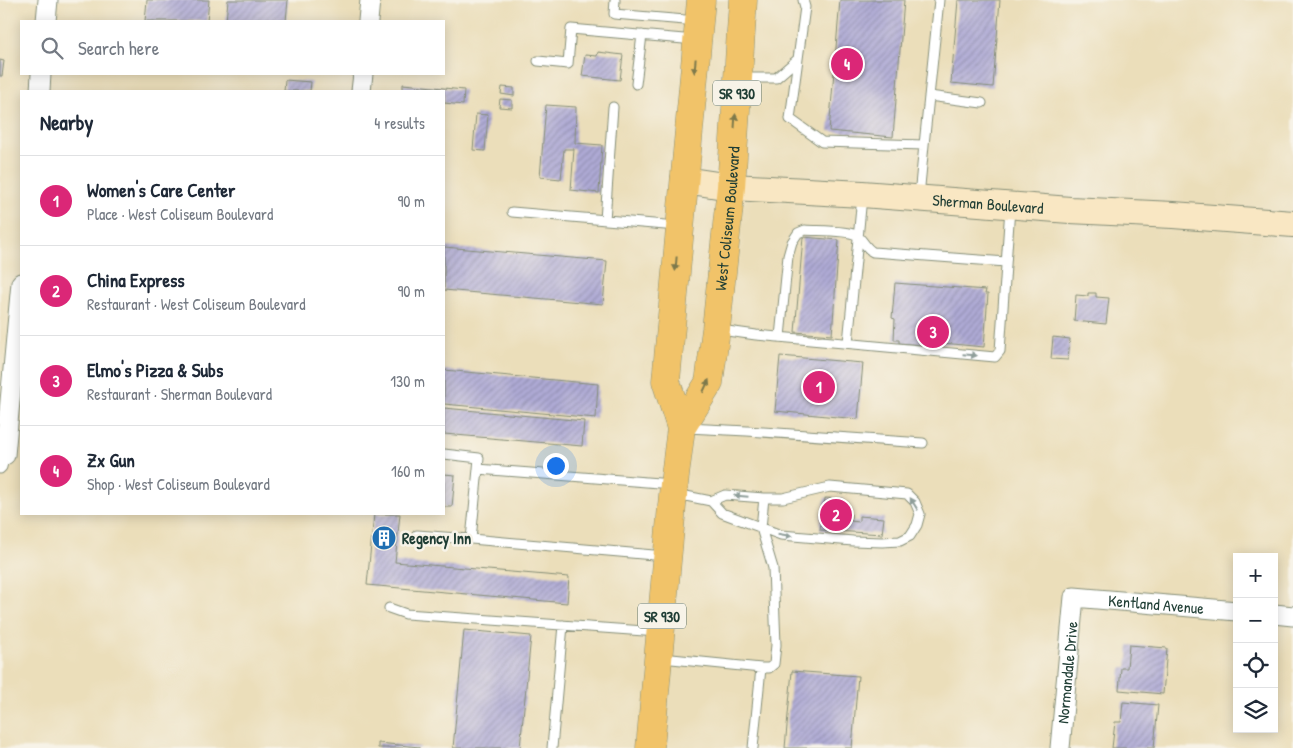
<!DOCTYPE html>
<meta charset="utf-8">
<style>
body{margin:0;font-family:"Patrick Hand",sans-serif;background:#f6f6f7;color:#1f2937}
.controls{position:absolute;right:15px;bottom:15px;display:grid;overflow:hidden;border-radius:0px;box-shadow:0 2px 12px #0003}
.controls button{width:45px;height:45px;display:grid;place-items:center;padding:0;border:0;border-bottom:1px solid #e0e1e3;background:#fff;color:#1f2937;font:25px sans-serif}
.you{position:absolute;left:555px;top:465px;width:18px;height:18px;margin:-12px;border:4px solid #fff;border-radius:50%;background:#1a73e8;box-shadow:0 0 0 8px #1a73e833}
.badge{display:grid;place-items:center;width:32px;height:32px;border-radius:50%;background:#db2777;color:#fff;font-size:16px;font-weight:700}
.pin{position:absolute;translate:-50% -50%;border:2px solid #fff;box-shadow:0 1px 5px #0006}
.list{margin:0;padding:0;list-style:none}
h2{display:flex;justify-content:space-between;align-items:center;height:65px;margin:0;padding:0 20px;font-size:21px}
h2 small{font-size:16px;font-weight:400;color:#747a83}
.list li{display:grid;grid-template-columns:32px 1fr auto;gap:15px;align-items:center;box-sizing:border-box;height:90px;padding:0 20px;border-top:1px solid #e0e1e3}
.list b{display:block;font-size:19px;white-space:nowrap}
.list p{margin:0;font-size:16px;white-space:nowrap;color:#747a83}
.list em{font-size:16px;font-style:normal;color:#747a83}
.icon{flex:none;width:28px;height:28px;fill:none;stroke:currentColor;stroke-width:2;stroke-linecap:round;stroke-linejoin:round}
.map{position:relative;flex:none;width:1293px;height:748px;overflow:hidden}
.search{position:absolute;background:#fff;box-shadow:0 2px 12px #0003;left:20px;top:20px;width:425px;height:55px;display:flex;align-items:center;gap:12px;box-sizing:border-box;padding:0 18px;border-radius:0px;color:#747a83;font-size:19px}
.panel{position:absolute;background:#fff;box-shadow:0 2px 12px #0003;left:20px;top:90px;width:425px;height:425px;border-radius:0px}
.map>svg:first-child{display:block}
</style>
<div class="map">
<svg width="1293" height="748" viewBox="0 0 1293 748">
<defs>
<pattern id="building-hatch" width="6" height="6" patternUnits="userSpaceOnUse" patternTransform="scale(1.25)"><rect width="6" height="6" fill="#afaad5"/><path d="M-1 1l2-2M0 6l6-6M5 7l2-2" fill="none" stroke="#8e8cae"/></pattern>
</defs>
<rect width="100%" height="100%" fill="#f7f3e8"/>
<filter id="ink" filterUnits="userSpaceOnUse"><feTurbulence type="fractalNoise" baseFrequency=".02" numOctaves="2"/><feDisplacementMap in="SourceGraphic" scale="10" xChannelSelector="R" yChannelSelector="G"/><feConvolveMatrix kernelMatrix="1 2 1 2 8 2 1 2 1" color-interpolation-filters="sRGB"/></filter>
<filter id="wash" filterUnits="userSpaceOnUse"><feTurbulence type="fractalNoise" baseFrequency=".0096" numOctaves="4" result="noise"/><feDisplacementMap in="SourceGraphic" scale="20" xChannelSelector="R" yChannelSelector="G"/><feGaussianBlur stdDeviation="1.12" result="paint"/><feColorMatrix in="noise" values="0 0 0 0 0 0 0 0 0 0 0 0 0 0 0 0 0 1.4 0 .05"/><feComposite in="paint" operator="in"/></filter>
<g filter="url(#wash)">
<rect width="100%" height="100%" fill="#ebdeba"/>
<g id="blocks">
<!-- building -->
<path fill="url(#building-hatch)" d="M147,0h62l-2,21h-62z
M228,0h60l-2,21h-60z
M840,0h64l-11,137 -64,-6z
M958,0h42l-7,87 -42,-4z
M598,52l25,3 -3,25 -38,-4 3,-21 12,1z
M0,60l4,1 -2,15h-2z
M285,80l26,2 -1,9h-26z
M403,84l61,6 -1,15 -19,-2v-12h-41z
M502,87l12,1v8l-13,-2z
M500,99l12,1v8l-13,-1z
M546,105l30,2 -1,36 27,2 -3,48 -28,-3 3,-41h-10l-3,30 -21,-2z
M476,114l12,1 -3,36 -12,-1z
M803,237l36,3 -7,95 -37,-3z
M444,247l163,14 -4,43 -159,-14z
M895,283l91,7 -1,4h3l-4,53 -62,-6 -1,4 -22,-2v-3h-5l1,-21 -3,-1z
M1088,293h8v4l13,1 -3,26 -32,-3 2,-26 12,1z
M1053,337l17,2 -2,21 -17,-1z
M780,356l83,7 -5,56 -83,-8z
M444,370l154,14 -2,34 -152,-14z
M444,408l140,13 -2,25 -138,-12z
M444,474l11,1 -3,32h-8z
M825,498l18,1 -1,15h9v7l8,1v-6l25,2 -2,16 -62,-4 2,-19h2z
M374,514h26l-5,48 174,15 -2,26 -200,-18z
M464,630l67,6 -11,112h-67z
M1129,645l38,3 -4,46 -44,-4 2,-22h6z
M792,671l66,5 -6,72h-67z
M1123,702l35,3 -4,43h-42l3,-26h6z
M378,743l42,4v1h-42z"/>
</g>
</g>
<g filter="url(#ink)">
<use href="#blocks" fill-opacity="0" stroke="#858e77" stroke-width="1"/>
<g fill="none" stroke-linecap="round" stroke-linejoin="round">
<defs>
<path id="service" d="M615,0l-1,14 83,7
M798,59l-8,60 32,23 102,3 -5,51
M538,61l30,3 3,-35 124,11
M740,78h36l22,-19 7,-52 -2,-7
M636,84l6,-49
M929,96l53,7
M924,145l15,-145
M512,212l165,14
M605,220l8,-113
M720,330l36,5 239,22 5,-6 10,-143
M780,337l8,-81 4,-14 6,-9 7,-3c11,1 42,0 51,5 7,4 9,13 17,17l133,10
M848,343l14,-146
M687,428l60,3 176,12
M444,454l35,4 -1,11 194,15
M0,469l2,-2 3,-12
M676,494l35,7 14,-6 39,3h19l47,-11 77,7 8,8 5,12 -3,11 -7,11 -10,5 -18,1 -29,-1 -72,-6 -59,-22 -11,-12
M417,535l54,4 7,-70
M471,539l194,17
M389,608l17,6 252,18
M662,658l99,10h8l5,-4 2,-19 -3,-77 -12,-40 3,-30
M552,748l11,-123
M753,748l8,-80"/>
<g id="minor">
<path d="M46,21l2,-21"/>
<path d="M368,21l2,-21"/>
<path d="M40,91l1,-17"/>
<path d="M361,91l2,-17"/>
<path d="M5,455l16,-172"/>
<path d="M1274,614l19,2"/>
<path id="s1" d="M1060,748l14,-151 163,14"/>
</g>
<g id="secondary">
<path id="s2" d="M684,180l47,7 131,7 208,16 103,5 120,9"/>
</g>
<g id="trunk">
<path d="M681,428l-15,-47 35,-381"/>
<path id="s3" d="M650,748l24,-264 7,-56 28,-45 7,-54 15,-142 12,-187"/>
</g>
</defs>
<!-- service casing -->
<use href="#service" stroke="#858e77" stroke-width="11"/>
<!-- minor casing -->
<use href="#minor" stroke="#858e77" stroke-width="21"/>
<!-- secondary casing -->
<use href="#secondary" stroke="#858e77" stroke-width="28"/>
<!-- trunk casing -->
<use href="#trunk" stroke="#858e77" stroke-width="29"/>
<!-- service -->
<use href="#service" stroke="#fff" stroke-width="9"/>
<!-- minor -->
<use href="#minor" stroke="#fff" stroke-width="19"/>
<!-- secondary -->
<use href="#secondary" stroke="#f9e7c3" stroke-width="26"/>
<!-- trunk -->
<use href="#trunk" stroke="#f1c369" stroke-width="28"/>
</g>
<!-- one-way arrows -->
<defs><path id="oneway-solid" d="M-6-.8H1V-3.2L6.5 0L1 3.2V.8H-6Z" transform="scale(1.25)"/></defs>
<g fill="#7d794c">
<use href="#oneway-solid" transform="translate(695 66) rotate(95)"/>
<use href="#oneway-solid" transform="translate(735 121) rotate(-86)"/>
<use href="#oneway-solid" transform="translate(676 264) rotate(95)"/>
<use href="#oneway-solid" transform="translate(706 386) rotate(-65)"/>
</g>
<g fill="#8f9e9a">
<use href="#oneway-solid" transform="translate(970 355) rotate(5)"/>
<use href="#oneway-solid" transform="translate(741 496) rotate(-175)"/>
<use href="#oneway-solid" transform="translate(914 504) rotate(-122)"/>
<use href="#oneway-solid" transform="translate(785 535) rotate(9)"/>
</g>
</g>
<!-- icons -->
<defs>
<symbol id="building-disc" viewBox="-11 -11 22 22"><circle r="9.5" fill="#1f6fb2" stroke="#f7f3e8"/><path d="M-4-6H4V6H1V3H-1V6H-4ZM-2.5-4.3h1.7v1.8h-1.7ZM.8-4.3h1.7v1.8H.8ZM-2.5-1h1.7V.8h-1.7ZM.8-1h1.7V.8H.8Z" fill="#fff"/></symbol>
</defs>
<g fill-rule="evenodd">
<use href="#building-disc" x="370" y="524" width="28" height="28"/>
</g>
<g text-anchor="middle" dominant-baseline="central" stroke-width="5" stroke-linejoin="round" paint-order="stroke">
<!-- shield labels -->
<g fill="#f7f3e8" stroke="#60746a" stroke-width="1">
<rect x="713" y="80.5" width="48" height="25" rx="4"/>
<rect x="638" y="603.5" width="48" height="25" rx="4"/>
</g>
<g font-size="15" font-weight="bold" fill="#1f3d34">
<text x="737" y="93">SR 930</text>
<text x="662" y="616">SR 930</text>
</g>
<!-- street labels -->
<g font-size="16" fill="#1f3d34" stroke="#f7f3e8">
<text stroke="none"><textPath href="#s2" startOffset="305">Sherman Boulevard</textPath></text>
<text stroke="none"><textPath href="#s3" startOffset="540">West Coliseum Boulevard</textPath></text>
<text stroke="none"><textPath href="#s1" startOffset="234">Kentland Avenue</textPath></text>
<text stroke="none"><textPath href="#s1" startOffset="76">Normandale Drive</textPath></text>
</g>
<!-- poi labels -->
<g font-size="16" font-weight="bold" fill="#1f3d34" stroke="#f7f3e8" text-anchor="start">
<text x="402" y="538">Regency Inn</text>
</g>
</g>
</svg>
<div class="controls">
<button>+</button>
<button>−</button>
<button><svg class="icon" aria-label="locate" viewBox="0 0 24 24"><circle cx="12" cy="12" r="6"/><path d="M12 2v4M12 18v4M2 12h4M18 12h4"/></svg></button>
<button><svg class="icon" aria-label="layers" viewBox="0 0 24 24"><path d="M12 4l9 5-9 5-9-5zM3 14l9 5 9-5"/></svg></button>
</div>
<div class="you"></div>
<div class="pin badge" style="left:819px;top:387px">1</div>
<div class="pin badge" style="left:836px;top:515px">2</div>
<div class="pin badge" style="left:933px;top:332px">3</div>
<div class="pin badge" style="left:847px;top:64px">4</div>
<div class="search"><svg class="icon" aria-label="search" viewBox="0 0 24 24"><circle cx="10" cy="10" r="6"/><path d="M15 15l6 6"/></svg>Search here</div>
<section class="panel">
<h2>Nearby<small>4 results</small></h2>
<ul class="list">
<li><span class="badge">1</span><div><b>Women's Care Center</b><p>Place · West Coliseum Boulevard</p></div><em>90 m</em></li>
<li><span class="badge">2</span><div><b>China Express</b><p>Restaurant · West Coliseum Boulevard</p></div><em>90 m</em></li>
<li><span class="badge">3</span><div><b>Elmo's Pizza &amp; Subs</b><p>Restaurant · Sherman Boulevard</p></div><em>130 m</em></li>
<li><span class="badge">4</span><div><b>Zx Gun</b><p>Shop · West Coliseum Boulevard</p></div><em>160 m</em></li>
</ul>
</section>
</div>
